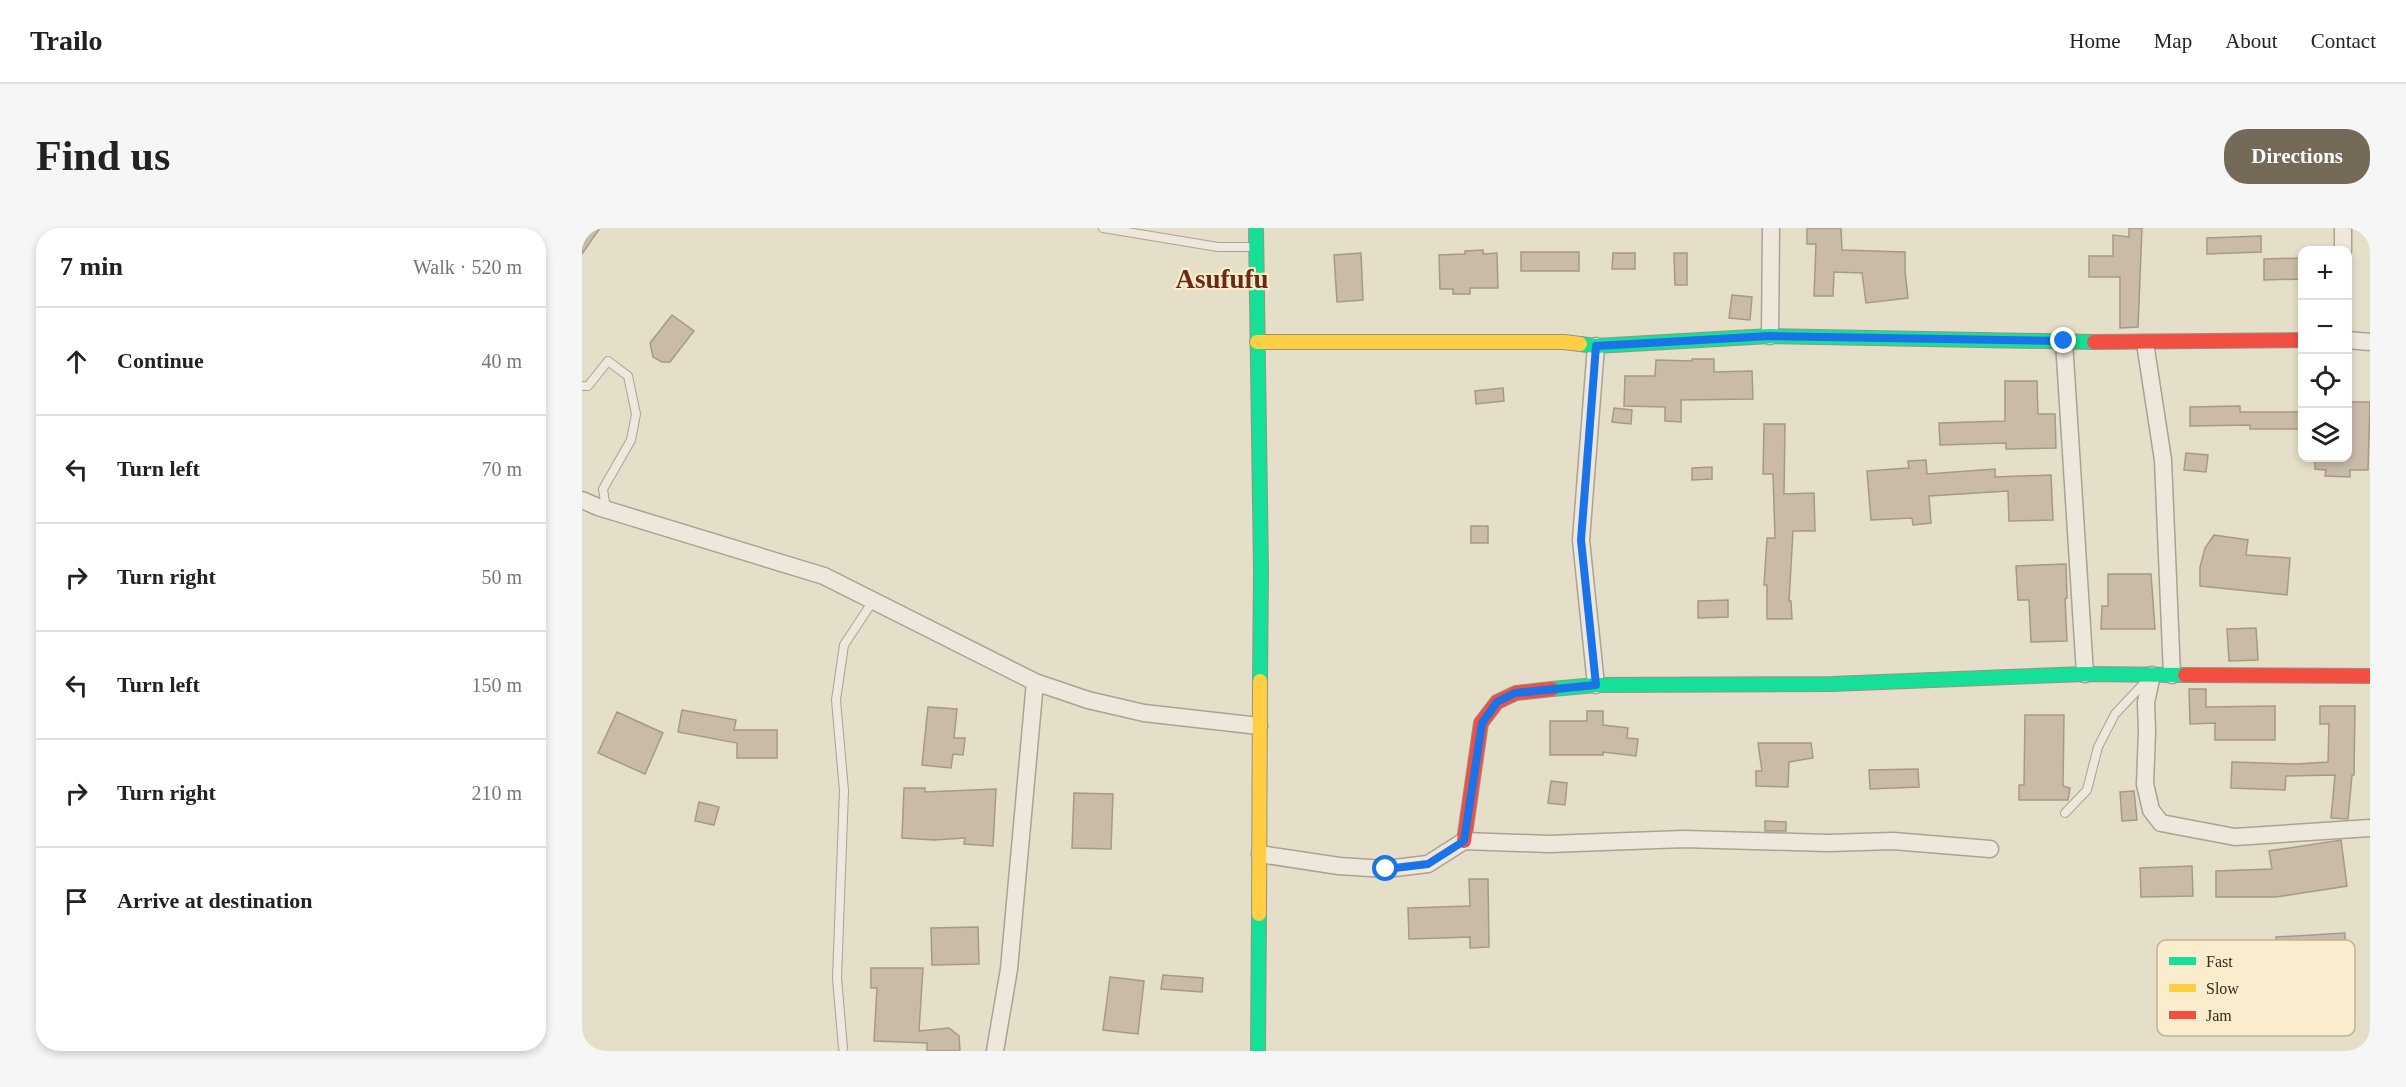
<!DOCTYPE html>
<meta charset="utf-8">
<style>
body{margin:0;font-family:Georgia,serif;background:#f6f6f6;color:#222}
.controls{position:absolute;right:18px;top:18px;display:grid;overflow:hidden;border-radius:12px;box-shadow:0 3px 9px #0003}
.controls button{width:54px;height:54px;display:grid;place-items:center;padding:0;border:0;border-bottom:2px solid #e0e0e0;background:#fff;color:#222;font:30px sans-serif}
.stop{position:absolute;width:18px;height:18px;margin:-14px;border:4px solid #1a73e8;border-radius:50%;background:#fff}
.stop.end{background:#1a73e8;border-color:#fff;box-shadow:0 2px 6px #0008}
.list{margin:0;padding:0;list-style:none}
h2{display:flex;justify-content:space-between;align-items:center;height:78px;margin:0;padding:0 24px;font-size:26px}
h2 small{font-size:20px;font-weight:400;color:#767676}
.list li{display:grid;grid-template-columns:39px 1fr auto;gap:18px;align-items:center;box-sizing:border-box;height:108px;padding:0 24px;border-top:2px solid #e0e0e0}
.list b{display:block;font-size:22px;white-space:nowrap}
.list em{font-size:20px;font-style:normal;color:#767676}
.icon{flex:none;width:33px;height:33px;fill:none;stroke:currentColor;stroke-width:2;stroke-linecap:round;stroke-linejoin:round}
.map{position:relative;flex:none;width:1788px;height:823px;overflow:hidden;border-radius:24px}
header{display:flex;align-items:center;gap:36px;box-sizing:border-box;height:84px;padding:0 30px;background:#fff;border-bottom:2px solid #e0e0e0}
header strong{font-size:28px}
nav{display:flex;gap:33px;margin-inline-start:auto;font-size:21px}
.intro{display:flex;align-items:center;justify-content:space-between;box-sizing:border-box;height:144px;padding:0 36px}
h1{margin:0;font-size:42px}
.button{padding:15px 27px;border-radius:24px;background:#756957;color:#fff;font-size:21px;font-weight:700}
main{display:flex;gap:36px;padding:0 36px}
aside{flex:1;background:#fff;border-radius:24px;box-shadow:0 3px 9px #0003}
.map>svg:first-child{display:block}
</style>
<header>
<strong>Trailo</strong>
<nav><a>Home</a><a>Map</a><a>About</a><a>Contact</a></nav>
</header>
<div class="intro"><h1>Find us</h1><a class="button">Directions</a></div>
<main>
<aside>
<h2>7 min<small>Walk · 520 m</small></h2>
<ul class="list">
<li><svg class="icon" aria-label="ahead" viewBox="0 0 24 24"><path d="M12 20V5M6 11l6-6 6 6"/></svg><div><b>Continue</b></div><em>40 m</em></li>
<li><svg class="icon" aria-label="left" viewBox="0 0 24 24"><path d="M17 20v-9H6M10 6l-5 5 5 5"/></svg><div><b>Turn left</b></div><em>70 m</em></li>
<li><svg class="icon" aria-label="right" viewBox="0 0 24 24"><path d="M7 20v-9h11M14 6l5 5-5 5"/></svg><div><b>Turn right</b></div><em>50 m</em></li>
<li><svg class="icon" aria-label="left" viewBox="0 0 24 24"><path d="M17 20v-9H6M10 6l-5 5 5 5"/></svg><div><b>Turn left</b></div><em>150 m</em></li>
<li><svg class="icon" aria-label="right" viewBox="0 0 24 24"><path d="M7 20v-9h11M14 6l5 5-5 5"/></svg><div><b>Turn right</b></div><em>210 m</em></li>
<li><svg class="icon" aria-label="arrive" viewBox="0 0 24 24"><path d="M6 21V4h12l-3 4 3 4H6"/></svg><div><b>Arrive at destination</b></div></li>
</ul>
</aside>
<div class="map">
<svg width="1788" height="823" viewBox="0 0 1788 823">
<rect width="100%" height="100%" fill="#e5dec9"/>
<!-- building -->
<path fill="#cabba9" stroke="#a59988" stroke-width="1.5" d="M0,0h18l-18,26z
M1225,0h34l1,22 63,2v19l3,27 -42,5 -4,-30 -28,-1 -1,24h-19l2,-52h-9z
M1547,0h13l-4,99 -18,1v-51h-31v-21h24v-21l16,2z
M1679,8v16l-54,2v-16z
M901,22v4l14,-1 1,35h-28v6h-17v-5h-13l-1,-34 26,-1v-3z
M939,24h58v19h-58z
M779,25l2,47 -26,2 -3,-47z
M1031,25h22v16h-23z
M1092,25h13v32h-12z
M1720,30v21l-38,1v-21z
M1150,67l20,2 -2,23 -21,-2z
M90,87l22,16 -24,31h-8l-9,-5 -3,-14z
M1110,131h22v13l38,-1 1,28 -72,1v22l-16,-1v-14l-41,-1 1,-30h30l1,-16 36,1z
M1423,153h32l1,33h17l1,34 -50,1v-6l-66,2 -1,-22 66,-2z
M921,160l1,13 -28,3 -1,-13z
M1766,174h22l-2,68h-18v7l-25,-1 1,-6 -11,-1v-11h33z
M1658,178v6h62l-1,17h-51v-4l-60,1v-19z
M1032,180l18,2 -1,14 -19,-2z
M1182,196h21l-1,70 30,-1 1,38h-22l-4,70h2l1,18h-25v-34h-3l3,-47h8l-2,-64h-10z
M1604,225l22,2 -2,17 -22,-2z
M1344,232l1,14 68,-5v8l56,-2 2,45 -44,1 -1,-30 -79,5 2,27 -18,2 -1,-7 -41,2 -4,-49 42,-3 -1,-7z
M1130,239v12l-20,1v-12z
M889,298h17v17h-17z
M1632,307l34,5 -2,15 44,3 -3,37 -87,-9v-19l5,-19z
M1484,336l1,34 -2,1 2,42 -36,1 -2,-42h-11l-2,-34z
M1526,346h43l4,55h-54l1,-23h6z
M1146,372v17l-30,1v-17z
M1674,400l2,32 -29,1 -2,-32z
M1607,461h17v18l69,-1v34h-60v-17l-25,1z
M1738,478h35l-1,69h-2l-4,44 -17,-1 4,-43 -49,1 -1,14 -54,-2 1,-26 65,2 31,-2 1,-38h-9z
M346,479l29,2 -3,29h11l-2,17 -10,-1 -2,14 -29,-3z
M100,482l54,10 -2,10h43v28h-40v-15l-59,-11z
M1005,483h16v14l25,3 -1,10 11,1 -2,17 -33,-4v3h-53v-34h37z
M35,484l46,21 -18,41 -47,-21z
M1443,487h39l-1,71 7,2 -2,12h-49v-15h5z
M1176,515h53l2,15 -24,4 -1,25 -32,-1v-15h6z
M1336,541l1,18 -49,2 -1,-19z
M969,553l16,2 -2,22 -17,-2z
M322,560h21v4l71,-3 -3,57 -29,-2 1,-6 -31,2 -32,-2z
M1552,563l3,29 -15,1 -2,-29z
M492,565l39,1 -2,55 -39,-1z
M117,574l20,5 -5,18 -19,-4z
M1183,593l21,1v9h-21z
M1759,612l6,46 -71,11h-60v-26l56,-2 -3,-18z
M1610,638l1,30 -52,1 -1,-29z
M887,651h19l1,68 -19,1v-11l-61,2 -1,-31 62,-2z
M396,699l1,37 -47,1 -1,-37z
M1763,705l1,32 -69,3 -1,-31z
M289,740h52l-4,63 30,-3 10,8 1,15h-33v-8l-53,-2 3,-53h-6z
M581,747l40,3 -1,14 -41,-3z
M528,749l34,4 -6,53 -35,-4z"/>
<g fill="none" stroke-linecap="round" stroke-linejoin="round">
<defs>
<path id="lane" d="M521,0l115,19h35
M0,158h6l20,-25 20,15 8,38 -5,26 -28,49 3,20
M1483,585l22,-23 11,-43 17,-33 33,-35
M261,820l-6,-70 7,-187 -8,-91 8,-55 29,-44"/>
<path id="street" d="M1761,22v-22
M1188,108l1,-108
M1766,112l22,2
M1482,113l21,333
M1563,115l18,117 9,215
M0,272l16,7 226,69 211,106 53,18 56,13 115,13
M1570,447l-6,27 1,30 -2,52 6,26 10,13 74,14 135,-9
M1014,457l-15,-145 15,-194
M678,626l79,12 47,3 42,-5 36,-23 85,3 135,-5 144,4 65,-2 97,8
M413,823l14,-82 26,-287"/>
<path id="fast" d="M674,0l5,342 -1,111
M998,116l16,2 174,-10 324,6
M970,461l44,-4 235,-1 254,-10 100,1
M676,823l1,-137"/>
<path id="slow" d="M675,114h307l16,2
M677,686l1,-233"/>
<path id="jam" d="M1512,114l208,-2
M1603,447l185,1
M882,613l17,-118 16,-21 19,-9 36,-4"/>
</defs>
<!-- lane casing -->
<use href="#lane" stroke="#aaa293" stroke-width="10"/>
<!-- street casing -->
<use href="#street" stroke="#aaa293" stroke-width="19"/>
<!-- fast casing -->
<use href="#fast" stroke="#999283" stroke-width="16"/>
<!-- slow casing -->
<use href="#slow" stroke="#999283" stroke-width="16"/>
<!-- jam casing -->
<use href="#jam" stroke="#999283" stroke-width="16"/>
<!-- lane -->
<use href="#lane" stroke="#ede8db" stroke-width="8"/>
<!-- street -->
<use href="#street" stroke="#ede8db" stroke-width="16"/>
<!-- fast -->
<use href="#fast" stroke="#16e098" stroke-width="14"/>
<!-- slow -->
<use href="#slow" stroke="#ffcf43" stroke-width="14"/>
<!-- jam -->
<use href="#jam" stroke="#f24e42" stroke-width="14"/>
</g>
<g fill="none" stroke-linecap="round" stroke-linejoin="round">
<!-- route -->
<path stroke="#1a73e8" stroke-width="8" d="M804,641l42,-5 36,-23 18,-118 15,-21 18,-9 81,-8 -15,-145 15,-194 174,-10 294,5"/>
</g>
<g text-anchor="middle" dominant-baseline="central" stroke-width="4.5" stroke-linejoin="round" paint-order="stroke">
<!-- district labels -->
<g font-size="27" font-weight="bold" fill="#6a2a15" stroke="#f9edcd">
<text x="640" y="51">Asufufu</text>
</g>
</g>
<!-- legend -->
<rect x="1575" y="712" width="198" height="96" rx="9" fill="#f9edcd" stroke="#bfb297" stroke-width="1.5"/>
<rect x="1587" y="729" width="27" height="8" fill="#16e098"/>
<rect x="1587" y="756" width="27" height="8" fill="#ffcf43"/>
<rect x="1587" y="783" width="27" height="8" fill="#f24e42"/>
<g font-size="16" fill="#392a1a">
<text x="1624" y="739">Fast</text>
<text x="1624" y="766">Slow</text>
<text x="1624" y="793">Jam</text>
</g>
</svg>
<div class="controls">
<button>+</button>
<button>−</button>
<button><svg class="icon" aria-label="locate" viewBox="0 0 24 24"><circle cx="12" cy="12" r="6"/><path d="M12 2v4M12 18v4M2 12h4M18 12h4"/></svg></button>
<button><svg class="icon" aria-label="layers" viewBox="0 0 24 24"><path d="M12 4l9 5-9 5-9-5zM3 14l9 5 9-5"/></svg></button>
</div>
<div class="stop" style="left:804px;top:641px"></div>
<div class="stop end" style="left:1482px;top:113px"></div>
</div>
</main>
